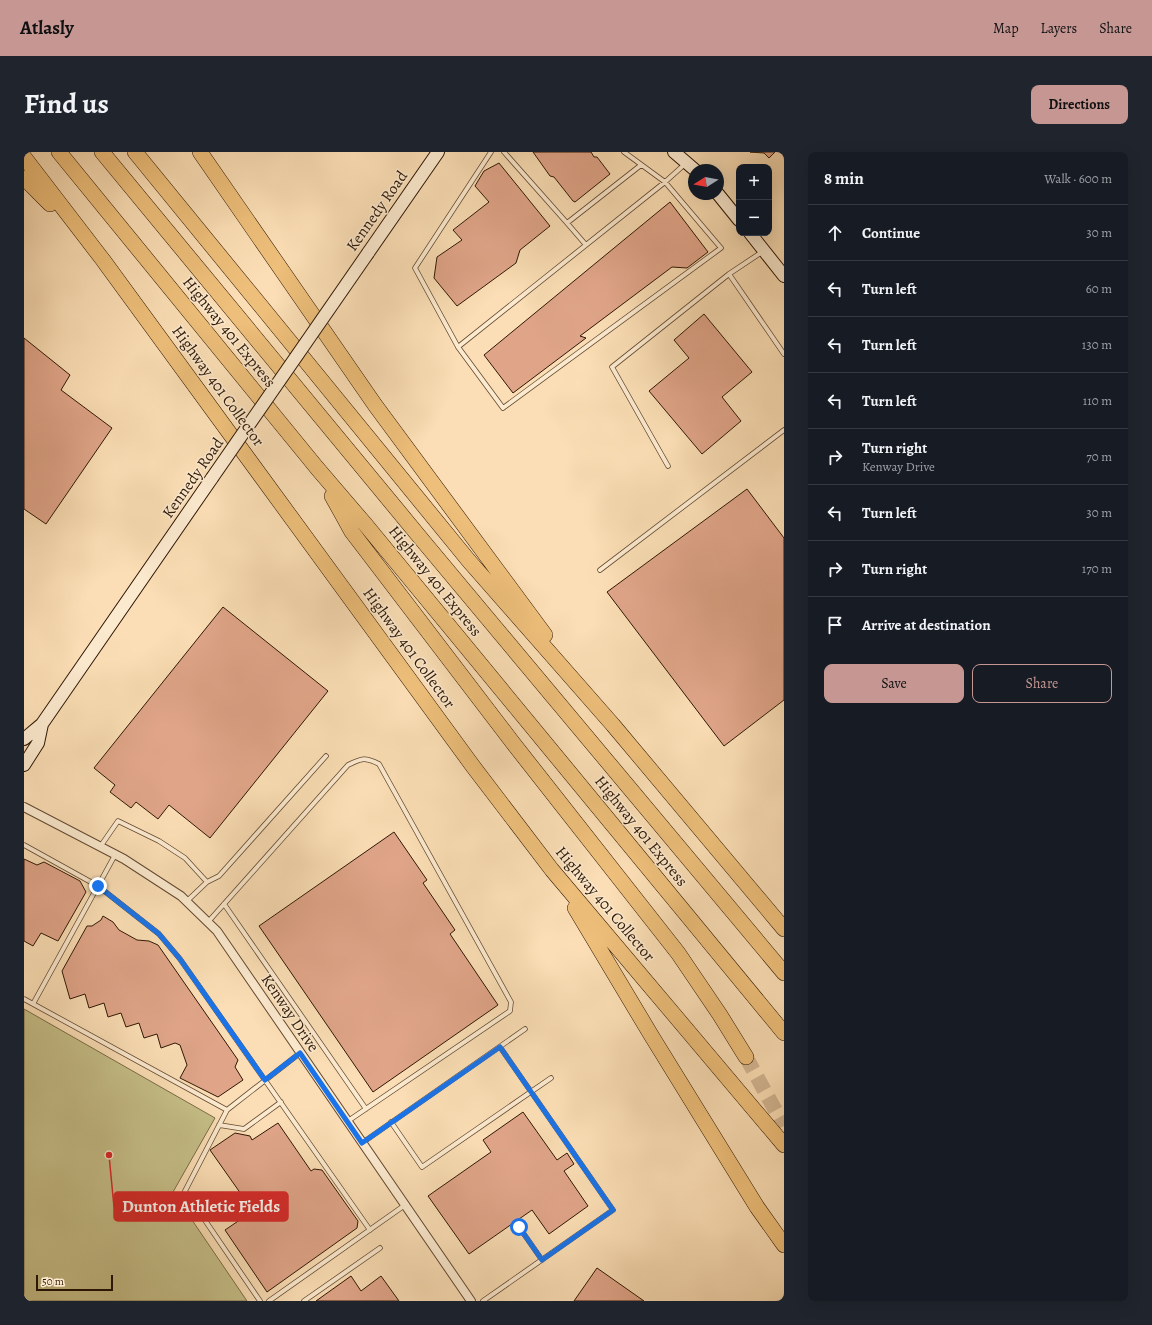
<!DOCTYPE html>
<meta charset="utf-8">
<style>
body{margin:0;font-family:Alegreya,serif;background:#20242c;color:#f1f3f6}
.controls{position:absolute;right:12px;top:12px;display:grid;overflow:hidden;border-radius:8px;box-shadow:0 4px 16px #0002}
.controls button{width:36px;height:36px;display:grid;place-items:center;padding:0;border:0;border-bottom:1px solid #363941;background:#171b24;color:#f1f3f6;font:20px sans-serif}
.compass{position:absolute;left:664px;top:12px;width:36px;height:36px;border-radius:50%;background:#171b24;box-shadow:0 4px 16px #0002;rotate:259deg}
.scale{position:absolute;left:12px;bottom:10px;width:77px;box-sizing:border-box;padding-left:4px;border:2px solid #2f1705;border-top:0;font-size:11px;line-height:14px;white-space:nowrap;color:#2f1705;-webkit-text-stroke:3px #fceacf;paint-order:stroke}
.stop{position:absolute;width:12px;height:12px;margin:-9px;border:3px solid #1a73e8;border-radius:50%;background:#fff}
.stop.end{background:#1a73e8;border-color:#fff;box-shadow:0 1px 4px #0008}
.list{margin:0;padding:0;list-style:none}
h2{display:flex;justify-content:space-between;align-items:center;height:52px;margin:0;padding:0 16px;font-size:17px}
h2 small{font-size:13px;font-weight:400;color:#9ea1a6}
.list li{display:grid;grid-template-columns:26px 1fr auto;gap:12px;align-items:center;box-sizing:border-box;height:56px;padding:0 16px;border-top:1px solid #363941}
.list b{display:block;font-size:15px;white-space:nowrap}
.list p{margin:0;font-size:13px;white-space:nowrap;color:#9ea1a6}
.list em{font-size:13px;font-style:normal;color:#9ea1a6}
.actions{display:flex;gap:8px;padding:12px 16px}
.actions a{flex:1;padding:9px 0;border:1px solid #c59692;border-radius:8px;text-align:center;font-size:14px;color:#c59692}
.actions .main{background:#c59692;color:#111}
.icon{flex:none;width:22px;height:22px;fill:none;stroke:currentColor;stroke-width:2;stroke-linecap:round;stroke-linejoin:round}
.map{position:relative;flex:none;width:760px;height:1149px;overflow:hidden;border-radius:8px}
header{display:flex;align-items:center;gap:24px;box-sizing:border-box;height:56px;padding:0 20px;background:#c59692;color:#111}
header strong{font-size:19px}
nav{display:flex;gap:22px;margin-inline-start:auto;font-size:14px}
.intro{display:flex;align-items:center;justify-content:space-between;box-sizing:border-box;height:96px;padding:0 24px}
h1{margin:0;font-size:28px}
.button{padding:10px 18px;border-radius:8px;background:#c59692;color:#111;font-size:14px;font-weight:700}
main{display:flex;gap:24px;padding:0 24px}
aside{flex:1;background:#171b24;border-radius:8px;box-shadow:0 4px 16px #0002}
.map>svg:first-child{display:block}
</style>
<header>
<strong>Atlasly</strong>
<nav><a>Map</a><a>Layers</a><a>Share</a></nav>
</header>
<div class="intro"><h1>Find us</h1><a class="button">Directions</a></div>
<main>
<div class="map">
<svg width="760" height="1149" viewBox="0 0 760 1149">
<rect width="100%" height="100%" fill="#fbdeb5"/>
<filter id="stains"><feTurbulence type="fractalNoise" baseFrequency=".005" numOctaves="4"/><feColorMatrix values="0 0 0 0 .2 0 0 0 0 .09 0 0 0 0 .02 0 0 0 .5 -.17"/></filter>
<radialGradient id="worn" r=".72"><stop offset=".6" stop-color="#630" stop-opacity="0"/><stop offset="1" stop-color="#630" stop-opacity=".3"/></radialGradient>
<!-- green -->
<path fill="#c6bf88" stroke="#7a6b46" d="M0,857l191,109 -42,74 74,109h-223z"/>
<!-- building -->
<path fill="#e0a589" stroke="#2f1705" d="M509,0h58l3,5h3l13,17 -35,28 -2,-1 -19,-24 -4,-1z
M726,0h25l-6,6 -5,-5z
M475,11l51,63 -30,24 -4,13 -59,43 -23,-28 3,-21 25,-17 -9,-10 36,-28 -14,-16 9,-15z
M646,50l38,50 -21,16 -15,-1 -92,69 6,2 -73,55 -29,-38z
M680,162l48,58 -30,25 19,24 -39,33 -53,-63 40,-33 -15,-18z
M0,186l46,37 -9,15 51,38 -66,96 -22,-15z
M723,337l37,49v162l-60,46 -117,-154z
M199,455l105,84 -118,147 -41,-33 -11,14 -22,-17 -5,6 -21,-16 5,-7 -21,-17z
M370,680l33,48 -4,3 32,47 -5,4 48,71 -125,87 -114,-166z
M0,707l13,6 7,-3 36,19 6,11 -28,49 -17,-8 -8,13 -9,-5z
M79,764l10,6 6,8 18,10 12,1 9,4 80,115 -3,7 8,13 -25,17 -38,-19 7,-13 -7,-20 -5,-2 -14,5 -4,-14 -13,4 -5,-15 -13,4 -5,-14 -13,4 -4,-14 -15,5 -4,-14 -15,5 -8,-28 25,-45h5l9,-6z
M499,960l34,48 10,-7 7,11 -10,7 24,35 -39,28 -17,-24 -63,44 -41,-58 63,-44 -8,-12z
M254,971l33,48 3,-2 8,1 36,51 -1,7 -90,64 -42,-62 28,-19 -43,-61 25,-17 15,3 2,4z
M573,1116l47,33h-70z
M327,1124l10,15 20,-15 18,25h-83z"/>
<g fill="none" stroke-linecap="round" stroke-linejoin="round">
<!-- highway-tunnel -->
<path stroke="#d2b692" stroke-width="15" stroke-dasharray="15 8" stroke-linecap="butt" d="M722,905l38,69"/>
<defs>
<path id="lane" d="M467,0l-76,116 43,79 45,61 218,-160 -56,-66 -41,-30
M480,0l63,71 74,-58
M543,71l19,22
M705,122l33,-22
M434,195l207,-165 20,-18
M644,314l-56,-99 117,-93 55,80
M576,418l184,-140
M0,693l74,41 61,48 21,25 190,271
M76,695l18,-26 41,20 26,17 22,24 -20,19
M183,730l12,-6 107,-120
M200,752l142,205
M184,770l140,-157c14,-7 17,-8 31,-1l132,238 -1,9 -162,110
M0,847l203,111 73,-57
M9,852l82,-149
M203,958l-42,81 75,110
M367,970l31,45 129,-89
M195,973l25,4 37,-27
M338,991l163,-114
M495,1075l23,33
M245,1149l136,-96
M280,1149l76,-53
M459,1149l130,-91 -113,-163"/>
<path id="street" d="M0,655l100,52 57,37 36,35 254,370"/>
<path id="secondary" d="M650,0l21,18
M694,42l21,26
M726,81l34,43
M344,101l70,-101
M0,587l18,-15 170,-246
M0,613l14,-22 4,-19"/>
<path id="highway" d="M35,0l258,316 48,56 419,509
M78,0l321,389 361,432
M111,0l334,409 144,164 171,204
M176,0l175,253 170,230
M0,5l79,103 369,505 80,105 232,275
M0,26l26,26
M308,344l20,36 161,211 165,210 42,62 26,42
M551,756l76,127 106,172 27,38"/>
</defs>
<!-- lane casing -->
<use href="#lane" stroke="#624931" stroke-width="5.5"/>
<!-- street casing -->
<use href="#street" stroke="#624931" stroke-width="10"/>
<!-- secondary casing -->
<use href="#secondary" stroke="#2f1705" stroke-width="14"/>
<!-- highway casing -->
<use href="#highway" stroke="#2f1705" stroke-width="16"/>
<!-- lane -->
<use href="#lane" stroke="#fceacf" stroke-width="4"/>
<!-- street -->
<use href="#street" stroke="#fceacf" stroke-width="8"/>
<!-- secondary -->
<use href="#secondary" stroke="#fceacf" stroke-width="12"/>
<!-- highway -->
<use href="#highway" stroke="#eebf7a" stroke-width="15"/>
<defs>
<path id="secondary-bridge" d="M188,326l156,-225"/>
</defs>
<!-- secondary-bridge casing -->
<use href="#secondary-bridge" stroke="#2f1705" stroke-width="14" stroke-linecap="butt"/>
<!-- secondary-bridge -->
<use href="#secondary-bridge" stroke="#fceacf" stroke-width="12"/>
</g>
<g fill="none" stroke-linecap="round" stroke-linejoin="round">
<!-- route -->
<path stroke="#1a73e8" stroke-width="5" d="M74,734l61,48 21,25 85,121 35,-27 62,90 138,-96 113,163 -71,50 -23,-33"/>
</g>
<g text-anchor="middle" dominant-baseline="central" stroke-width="3" stroke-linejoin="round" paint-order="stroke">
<!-- street labels -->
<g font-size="16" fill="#2f1705" stroke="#fceacf">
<text transform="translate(353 59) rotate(-55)">Kennedy Road</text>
<text transform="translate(205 180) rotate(51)">Highway 401 Express</text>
<text transform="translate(194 234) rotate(54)">Highway 401 Collector</text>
<text transform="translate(169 326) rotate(-55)">Kennedy Road</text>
<text transform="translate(411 429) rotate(51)">Highway 401 Express</text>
<text transform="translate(385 496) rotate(54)">Highway 401 Collector</text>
<text transform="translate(617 679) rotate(51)">Highway 401 Express</text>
<text transform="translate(581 752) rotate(50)">Highway 401 Collector</text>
<text transform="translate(266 861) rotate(56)">Kenway Drive</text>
</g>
</g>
<!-- callouts -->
<path fill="none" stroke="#d62828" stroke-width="1.5" d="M85 1003L90 1055"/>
<circle fill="#d62828" stroke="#fceacf" stroke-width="1.5" cx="85" cy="1003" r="4"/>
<rect fill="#d62828" stroke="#d62828" stroke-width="1.5" x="90" y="1040" width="174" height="29" rx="4"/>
<g font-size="17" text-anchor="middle" font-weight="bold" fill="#fff">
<text x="177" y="1060">Dunton Athletic Fields</text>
</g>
<rect width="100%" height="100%" filter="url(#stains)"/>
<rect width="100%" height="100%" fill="url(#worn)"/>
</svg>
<div class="controls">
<button>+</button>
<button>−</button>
</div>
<svg class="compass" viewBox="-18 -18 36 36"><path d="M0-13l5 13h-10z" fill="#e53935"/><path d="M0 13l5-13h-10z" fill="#9ea1a6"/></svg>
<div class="scale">50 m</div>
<div class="stop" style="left:495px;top:1075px"></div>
<div class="stop end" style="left:74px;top:734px"></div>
</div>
<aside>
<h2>8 min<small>Walk · 600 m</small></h2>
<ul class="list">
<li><svg class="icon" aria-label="ahead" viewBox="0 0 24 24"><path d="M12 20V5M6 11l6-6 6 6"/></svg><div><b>Continue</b></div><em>30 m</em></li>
<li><svg class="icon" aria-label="left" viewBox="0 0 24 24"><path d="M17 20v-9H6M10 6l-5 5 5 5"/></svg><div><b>Turn left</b></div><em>60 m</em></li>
<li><svg class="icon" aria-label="left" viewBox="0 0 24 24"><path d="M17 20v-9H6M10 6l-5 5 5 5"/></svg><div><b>Turn left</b></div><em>130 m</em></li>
<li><svg class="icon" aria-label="left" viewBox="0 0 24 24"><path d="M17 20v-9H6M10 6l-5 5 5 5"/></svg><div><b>Turn left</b></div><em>110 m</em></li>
<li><svg class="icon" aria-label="right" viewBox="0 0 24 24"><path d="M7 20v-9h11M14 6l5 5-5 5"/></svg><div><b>Turn right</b><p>Kenway Drive</p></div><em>70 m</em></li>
<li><svg class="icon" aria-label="left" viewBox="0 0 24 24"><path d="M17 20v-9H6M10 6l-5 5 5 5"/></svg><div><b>Turn left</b></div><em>30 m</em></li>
<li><svg class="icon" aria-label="right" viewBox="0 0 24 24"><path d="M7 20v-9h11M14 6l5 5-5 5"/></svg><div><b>Turn right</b></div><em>170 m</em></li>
<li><svg class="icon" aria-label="arrive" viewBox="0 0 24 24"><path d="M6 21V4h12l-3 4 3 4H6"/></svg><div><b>Arrive at destination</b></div></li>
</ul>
<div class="actions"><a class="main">Save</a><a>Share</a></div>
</aside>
</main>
